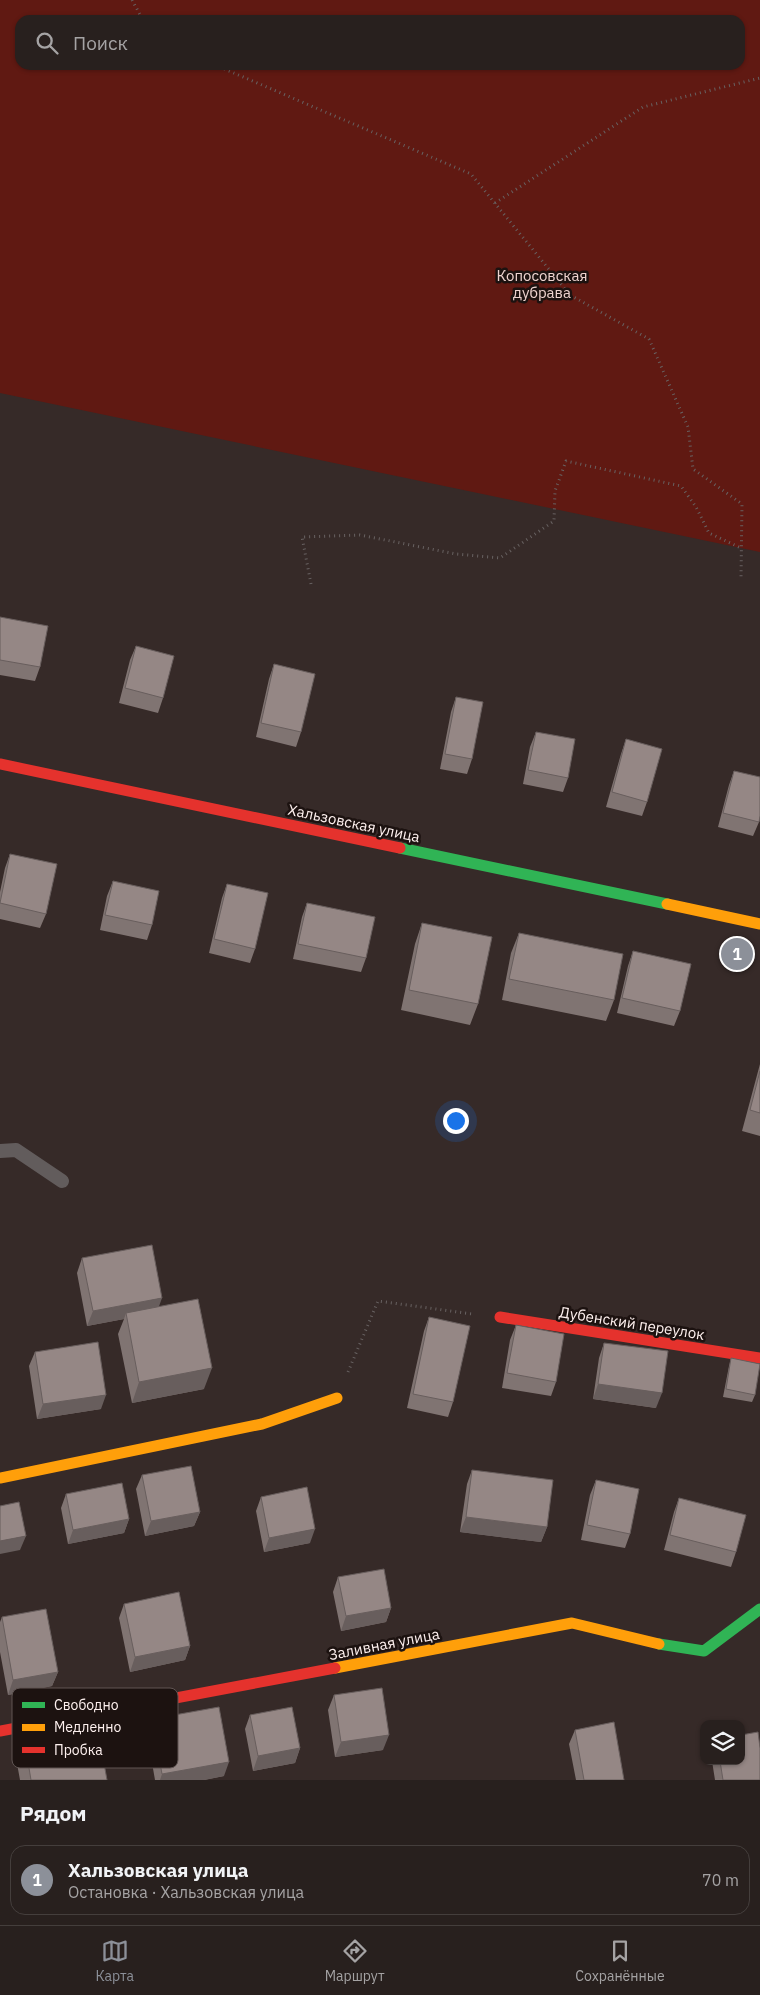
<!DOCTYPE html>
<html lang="ru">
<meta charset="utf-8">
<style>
body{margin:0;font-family:"IBM Plex Sans",sans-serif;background:#302827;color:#f1f3f6}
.controls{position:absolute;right:15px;bottom:15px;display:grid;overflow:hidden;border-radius:10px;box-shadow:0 1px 4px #0004}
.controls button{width:45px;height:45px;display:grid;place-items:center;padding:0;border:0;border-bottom:1px solid #443e3c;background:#28201e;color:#f1f3f6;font:25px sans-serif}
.you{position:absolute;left:455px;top:1120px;width:18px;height:18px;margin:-12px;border:4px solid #fff;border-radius:50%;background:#1a73e8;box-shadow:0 0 0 8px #1a73e833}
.badge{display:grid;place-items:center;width:32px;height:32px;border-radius:50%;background:#8c9099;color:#fff;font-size:16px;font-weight:700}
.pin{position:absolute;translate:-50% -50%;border:2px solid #fff;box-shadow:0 1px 5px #0006}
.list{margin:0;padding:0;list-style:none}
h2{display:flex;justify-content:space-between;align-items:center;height:65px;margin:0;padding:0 20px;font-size:21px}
h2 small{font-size:16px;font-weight:400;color:#a5a3a4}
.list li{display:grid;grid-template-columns:32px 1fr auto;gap:15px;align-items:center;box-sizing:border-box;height:70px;margin:0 10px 10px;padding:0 10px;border:1px solid #443e3c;border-radius:15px}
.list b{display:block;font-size:19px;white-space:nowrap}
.list p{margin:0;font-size:16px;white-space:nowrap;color:#a5a3a4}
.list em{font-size:16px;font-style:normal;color:#a5a3a4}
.icon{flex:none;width:28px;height:28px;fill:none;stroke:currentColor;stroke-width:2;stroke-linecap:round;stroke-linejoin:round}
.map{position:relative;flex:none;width:760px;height:1780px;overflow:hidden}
.search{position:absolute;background:#28201e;box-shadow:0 1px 4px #0004;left:15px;right:15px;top:15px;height:55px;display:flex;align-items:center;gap:12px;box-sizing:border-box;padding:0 18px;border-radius:15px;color:#a5a3a4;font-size:19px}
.sheet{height:145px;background:#28201e}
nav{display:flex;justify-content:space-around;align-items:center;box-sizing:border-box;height:70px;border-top:1px solid #443e3c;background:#28201e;font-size:14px;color:#a5a3a4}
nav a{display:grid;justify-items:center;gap:2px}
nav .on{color:#8c9099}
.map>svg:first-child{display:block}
</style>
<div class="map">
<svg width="760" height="1780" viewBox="0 0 760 1780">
<rect width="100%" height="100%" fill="#362a28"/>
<!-- green -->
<path fill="#601912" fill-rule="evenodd" d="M0,0h760v552l-760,-159zM20,20h720v45h-720z"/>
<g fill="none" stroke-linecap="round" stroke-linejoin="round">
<!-- path -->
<path stroke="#686262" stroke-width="3" stroke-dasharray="1 4" stroke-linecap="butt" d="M132,0l11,20
M215,65l256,109 99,121 79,44 39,88 5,42 49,35 -1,73
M495,203l148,-96 117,-29
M311,584l-9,-47 58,-2 96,19 44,4 54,-37 1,-30 11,-30 115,25 15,21 13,26 32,15
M348,1372l30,-71 94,13"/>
<!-- lane -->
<path stroke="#625c5c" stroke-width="14" d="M0,1151l16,-1 46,31"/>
<!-- fast -->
<path stroke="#30b455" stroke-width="11" d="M400,848l267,56
M659,1644l45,7 56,-42"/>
<!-- slow -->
<path stroke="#ff9f0a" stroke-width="11" d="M667,904l93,20
M0,1478l262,-54 75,-26
M335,1668l237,-45 87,21"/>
<!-- jam -->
<path stroke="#e5322d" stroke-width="11" d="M0,764l400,84
M500,1317l260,41
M0,1731l335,-63"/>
</g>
<!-- wall -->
<path fill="#807472" d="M0,617l40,50 -5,14 -35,-6z
M136,646l27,52 -5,15 -39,-10 11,-43z
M274,664l27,68 -5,15 -40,-10 13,-58z
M456,697l16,62 -5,15 -27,-5 11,-57z
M536,732l32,46 -5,14 -40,-8 7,-37z
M626,739l21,63 -5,14 -36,-9 15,-53z
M734,771l25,51 -6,14 -35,-9 11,-42z
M10,854l36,60 -6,14 -40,-9v-27l5,-24z
M113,881l39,44 -5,15 -47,-10 7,-34z
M227,884l28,65 -5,14 -41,-10 13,-55z
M307,903l59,55 -5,14 -68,-13 9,-42z
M422,923l56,81 -8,21 -69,-15 14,-66z
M519,933l95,67 -8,21 -104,-21 9,-47z
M633,951l47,60 -6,15 -57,-13 11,-47z
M760,1064v72l-18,-5z
M82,1258l77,48 45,83 -72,14 -14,-69 6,-15 -37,7 -10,-53z
M429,1317l24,85 -5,15 -41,-9 17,-77z
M516,1325l40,57 -5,14 -49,-8 8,-48z
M604,1343l52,65 -63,-9 6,-41z
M35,1352l66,57 -64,10 -8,-53z
M731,1358l24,37 -3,7 -29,-5 6,-31z
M472,1470l75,57 -6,15 -81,-10 7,-48z
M142,1475l58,37 -6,14 -49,10 -9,-47z
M596,1480l34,54 -5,14 -44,-8 9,-45z
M66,1494l63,25 -5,14 -56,11 -7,-36z
M261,1497l49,46 -46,9 -8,-41z
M679,1498l57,54 -5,15 -67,-17 10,-38z
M338,1577l53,31 -5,14 -45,9 -8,-39z
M124,1604l66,42 -5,14 -55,12 -11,-54z
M2,1617l56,55 -6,14 -44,9 -8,-43v-30z
M334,1695l49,55 -48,7 -7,-47z
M250,1715l50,33 -5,15 -42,8 -8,-42z
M152,1719l72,57 -20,4h-49l-8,-46z
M575,1730l49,50h-48l-7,-36z
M24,1738l83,42h-87l-4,-22z
M712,1761h29l19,19h-45z"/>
<!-- shaded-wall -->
<path fill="#685e5d" d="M162,1298l-5,14 -31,1 -2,6 -37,7 6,-15z
M212,1368l-8,21 -72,14 7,-21z
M598,1384l64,9 -6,15 -63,-9z
M106,1395l-5,14 -64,10 6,-15z
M200,1512l-6,14 -49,10 6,-15z
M466,1517l81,10 -6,15 -81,-10z
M129,1519l-5,14 -56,11 5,-14z
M315,1529l-5,14 -46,9 5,-14z
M26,1536l-6,14 -20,4v-13z
M391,1608l-5,14 -45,9 5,-15z
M190,1646l-5,14 -55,12 5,-15z
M58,1672l-6,14 -44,9 5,-15z
M389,1735l-6,15 -48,7 6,-15z
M300,1748l-5,15 -42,8 5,-15z
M229,1762l-5,14 -20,4h-44l2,-6z"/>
<!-- building -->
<path fill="#958785" stroke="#685e5d" d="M0,617l48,9 -8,41 -40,-7z
M136,646l38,10 -11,42 -38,-10z
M274,664l41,10 -14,58 -40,-9z
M456,697l27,5 -11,57 -27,-5z
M536,732l39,7 -7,39 -40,-8z
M626,739l36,10 -15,53 -35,-10z
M734,771l26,6v39l-1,6 -36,-9z
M10,854l47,10 -11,50 -46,-11z
M113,881l46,10 -7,34 -47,-10z
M227,884l41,9 -13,56 -41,-10z
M307,903l68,14 -9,41 -68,-14z
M422,923l70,14 -14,67 -69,-14z
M519,933l104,21 -9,46 -105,-21z
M633,951l58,13 -11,47 -58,-13z
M760,1071v42l-10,-3z
M152,1245l10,53 -69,13 -11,-53z
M198,1299l14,69 -73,14 -13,-69z
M429,1317l41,9 -17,76 -40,-8z
M516,1325l48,9 -8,48 -49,-9z
M98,1342l8,53 -63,9 -8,-52z
M604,1343l64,8 -6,42 -64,-9z
M731,1358l29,6 -5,31 -29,-6z
M191,1466l9,46 -49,9 -9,-46z
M472,1470l81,10 -6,47 -81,-10z
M596,1480l43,9 -9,45 -43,-9z
M122,1483l7,36 -56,11 -7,-36z
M307,1487l8,42 -46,9 -8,-41z
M679,1498l67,17 -10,37 -66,-17z
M19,1502l7,34 -26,5v-35z
M384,1569l7,39 -45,8 -8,-39z
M179,1592l11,54 -55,11 -11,-53z
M46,1609l12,63 -45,8 -11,-63z
M382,1688l7,47 -48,7 -7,-47z
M219,1707l10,55 -67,12 -10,-55z
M292,1707l8,41 -42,8 -8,-41z
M614,1722l10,58h-40l-9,-50z
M97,1724l10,56h-76l-7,-42z
M758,1732l2,16v32h-37l-3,-19h21v-26z"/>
<g text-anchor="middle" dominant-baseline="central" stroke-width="5" stroke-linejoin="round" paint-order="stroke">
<!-- park labels -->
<g font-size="15" fill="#efd4d0" stroke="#1c1210">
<text x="542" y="275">Копосовская<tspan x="542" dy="17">дубрава</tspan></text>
</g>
<!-- street labels -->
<g font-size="15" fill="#fef1ef" stroke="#1c1210">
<text transform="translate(354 823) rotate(12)">Хальзовская улица</text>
<text transform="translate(632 1323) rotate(9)">Дубенский переулок</text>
<text transform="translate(384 1644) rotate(-11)">Заливная улица</text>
</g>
</g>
<!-- legend -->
<rect x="12" y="1688" width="166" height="80" rx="8" fill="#1c1210" stroke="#605553" stroke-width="1"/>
<rect x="22" y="1702" width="23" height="6" fill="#30b455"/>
<rect x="22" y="1724" width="23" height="7" fill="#ff9f0a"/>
<rect x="22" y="1747" width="23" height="6" fill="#e5322d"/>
<g font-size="14" fill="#fef1ef">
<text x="54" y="1710">Свободно</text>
<text x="54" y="1732">Медленно</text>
<text x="54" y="1755">Пробка</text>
</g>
</svg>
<div class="controls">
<button><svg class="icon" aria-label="layers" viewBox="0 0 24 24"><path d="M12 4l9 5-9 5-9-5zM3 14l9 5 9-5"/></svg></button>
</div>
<div class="you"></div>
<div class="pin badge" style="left:737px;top:954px">1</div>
<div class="search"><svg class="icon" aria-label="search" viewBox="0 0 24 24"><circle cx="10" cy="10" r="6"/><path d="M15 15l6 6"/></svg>Поиск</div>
</div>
<section class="sheet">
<h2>Рядом<small></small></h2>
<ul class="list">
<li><span class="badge">1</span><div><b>Хальзовская улица</b><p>Остановка · Хальзовская улица</p></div><em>70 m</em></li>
</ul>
</section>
<nav>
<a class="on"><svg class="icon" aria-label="map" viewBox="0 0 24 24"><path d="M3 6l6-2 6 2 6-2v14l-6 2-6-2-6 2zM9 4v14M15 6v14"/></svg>Карта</a>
<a><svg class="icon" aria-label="directions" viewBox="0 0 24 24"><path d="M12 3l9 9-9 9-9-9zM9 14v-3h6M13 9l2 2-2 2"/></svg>Маршрут</a>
<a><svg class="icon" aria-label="saved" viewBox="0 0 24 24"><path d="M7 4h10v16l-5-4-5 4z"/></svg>Сохранённые</a>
</nav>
